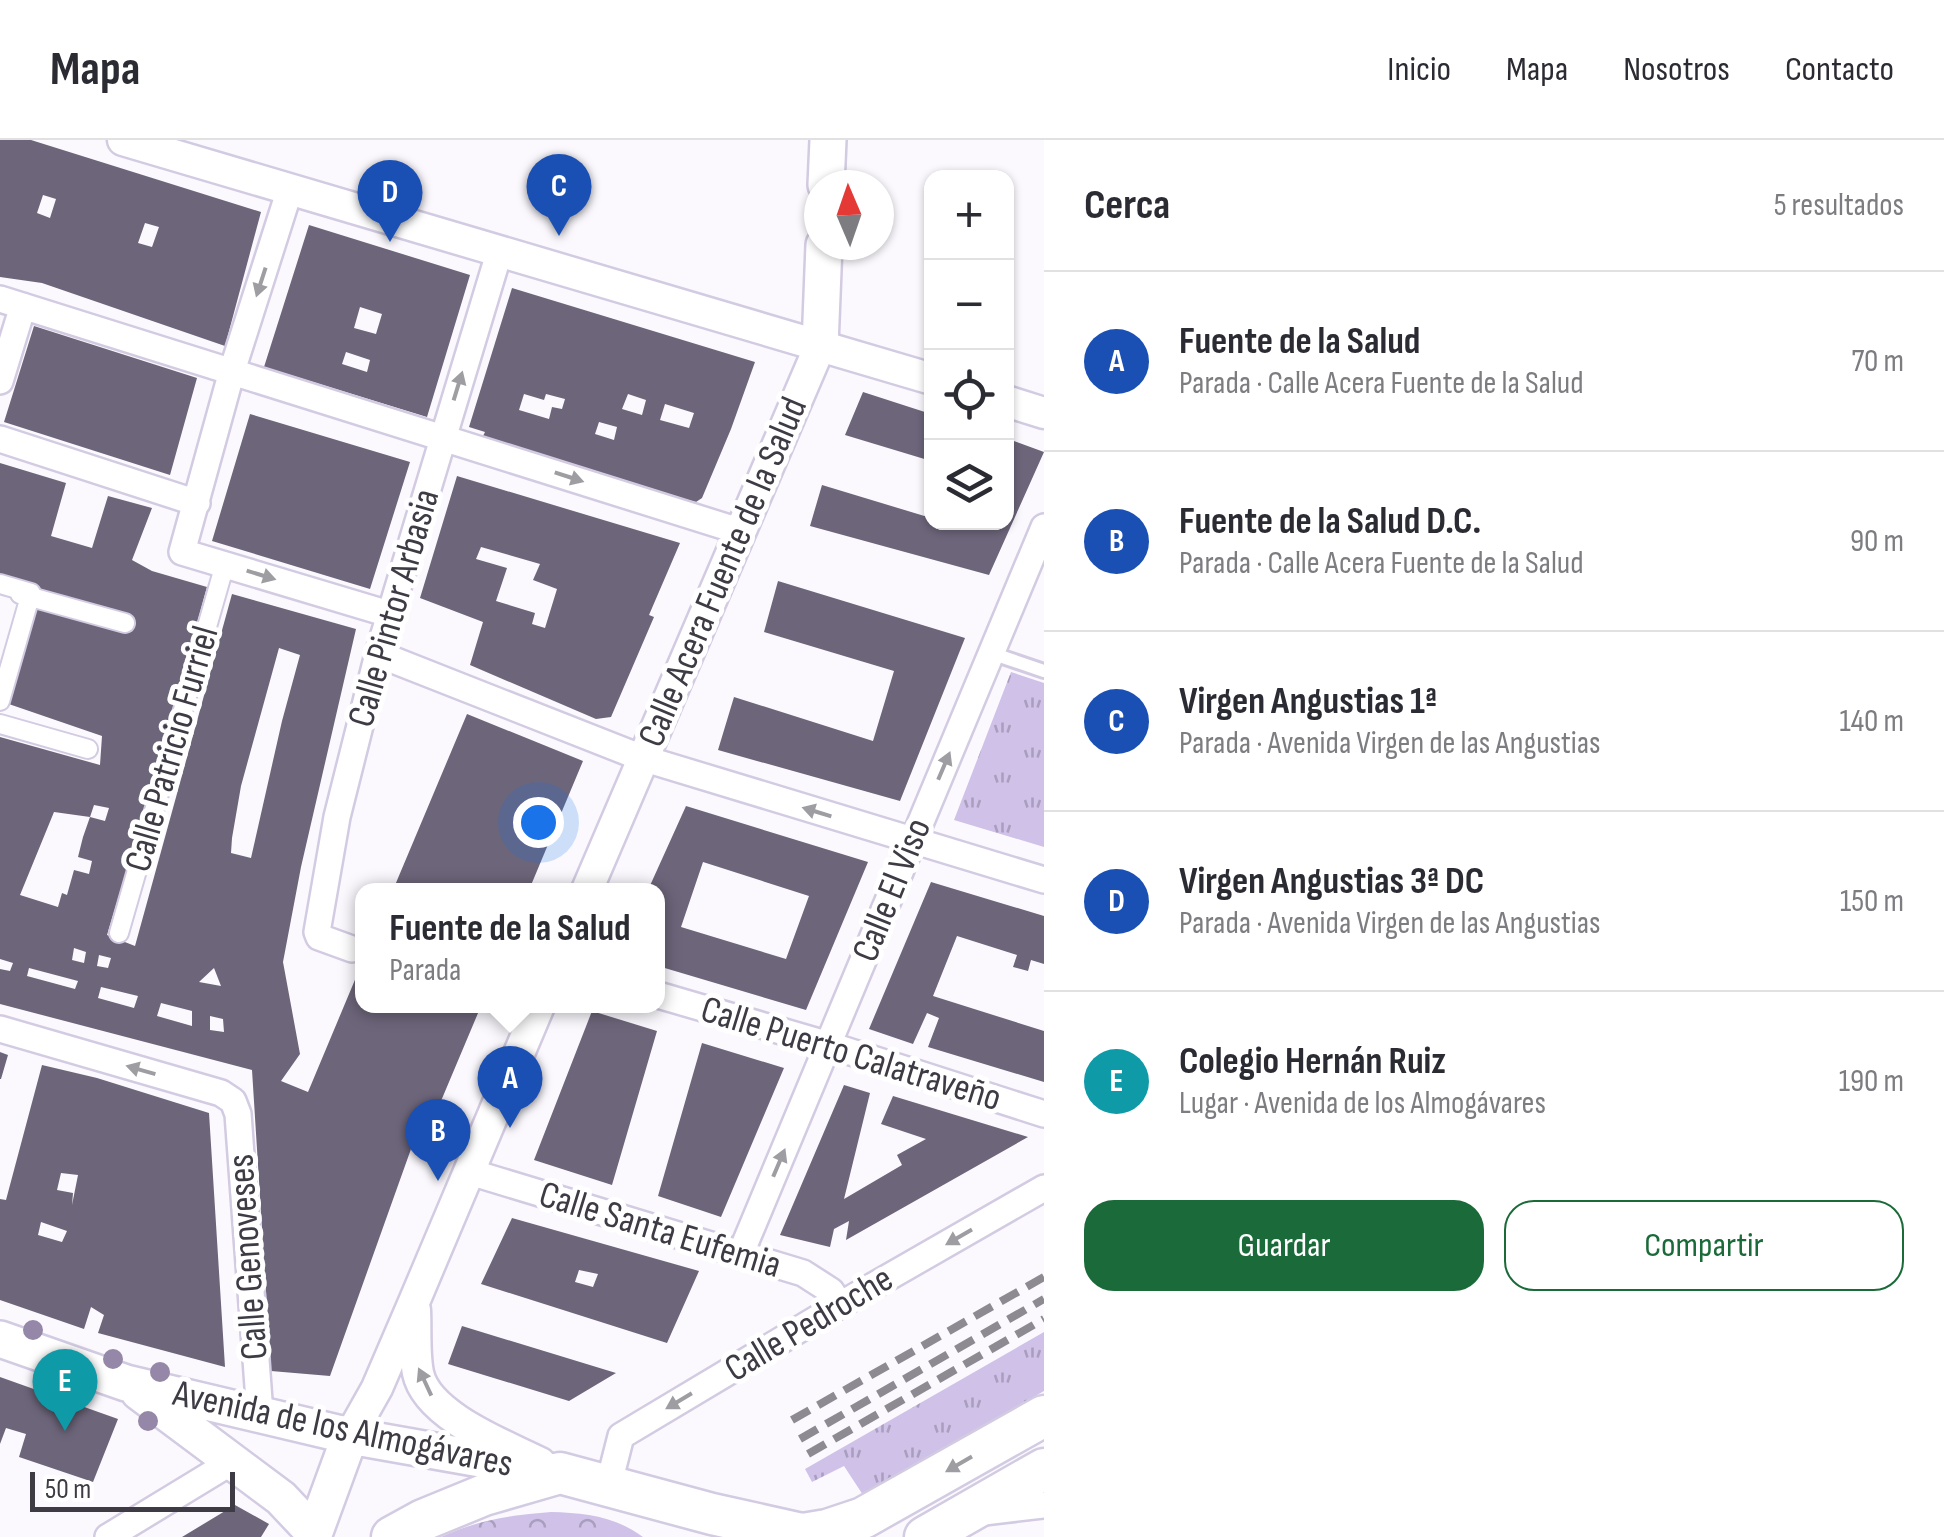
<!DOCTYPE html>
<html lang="es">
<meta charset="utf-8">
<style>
body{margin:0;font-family:"Sofia Sans Condensed",sans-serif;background:#f2f2f3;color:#2b2b33}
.controls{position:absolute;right:30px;top:30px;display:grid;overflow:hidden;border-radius:20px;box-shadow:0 2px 8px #0004}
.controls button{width:90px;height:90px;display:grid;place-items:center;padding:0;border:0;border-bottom:2px solid #e1e1e2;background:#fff;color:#2b2b33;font:50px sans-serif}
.compass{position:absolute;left:804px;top:30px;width:90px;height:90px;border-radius:50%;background:#fff;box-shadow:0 2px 8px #0004;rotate:358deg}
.scale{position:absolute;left:30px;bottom:25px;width:205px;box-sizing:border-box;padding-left:10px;border:5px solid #3e3b44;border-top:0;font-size:28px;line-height:35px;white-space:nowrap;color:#3e3b44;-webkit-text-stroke:8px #fff;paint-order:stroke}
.you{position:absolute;left:538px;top:682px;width:35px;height:35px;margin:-25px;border:8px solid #fff;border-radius:50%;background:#1a73e8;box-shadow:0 0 0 15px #1a73e833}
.badge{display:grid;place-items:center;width:65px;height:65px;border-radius:50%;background:#1b6a39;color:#fff;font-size:32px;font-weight:700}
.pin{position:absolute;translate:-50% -82px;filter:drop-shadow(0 2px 5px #0008)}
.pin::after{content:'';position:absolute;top:52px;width:35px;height:30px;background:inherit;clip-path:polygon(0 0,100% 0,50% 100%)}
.popup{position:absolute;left:355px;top:743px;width:310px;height:130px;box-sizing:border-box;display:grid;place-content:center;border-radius:20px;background:#fff;filter:drop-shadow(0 2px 8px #0005);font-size:32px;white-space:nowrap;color:#7c7c81}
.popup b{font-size:38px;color:#2b2b33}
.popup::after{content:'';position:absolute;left:50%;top:100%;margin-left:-20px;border:20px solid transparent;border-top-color:#fff}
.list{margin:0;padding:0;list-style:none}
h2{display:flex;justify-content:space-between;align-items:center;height:130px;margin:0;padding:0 40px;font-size:42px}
h2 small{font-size:32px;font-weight:400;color:#7c7c81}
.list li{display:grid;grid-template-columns:65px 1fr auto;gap:30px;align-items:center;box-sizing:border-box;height:180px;padding:0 40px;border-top:2px solid #e1e1e2}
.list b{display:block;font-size:38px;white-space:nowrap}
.list p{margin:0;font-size:32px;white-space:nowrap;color:#7c7c81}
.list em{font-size:32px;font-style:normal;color:#7c7c81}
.actions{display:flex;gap:20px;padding:30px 40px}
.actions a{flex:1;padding:22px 0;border:2px solid #1b6a39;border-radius:30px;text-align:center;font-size:35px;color:#1b6a39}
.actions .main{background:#1b6a39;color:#fff}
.icon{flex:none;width:55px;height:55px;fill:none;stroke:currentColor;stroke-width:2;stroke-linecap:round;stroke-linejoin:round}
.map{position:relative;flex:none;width:1044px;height:1397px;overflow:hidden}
header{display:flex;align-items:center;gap:60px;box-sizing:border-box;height:140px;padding:0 50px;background:#fff;border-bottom:2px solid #e1e1e2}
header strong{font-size:48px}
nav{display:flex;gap:55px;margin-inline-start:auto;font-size:35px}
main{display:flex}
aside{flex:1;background:#fff}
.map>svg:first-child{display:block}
</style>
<header>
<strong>Mapa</strong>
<nav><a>Inicio</a><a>Mapa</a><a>Nosotros</a><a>Contacto</a></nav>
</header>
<main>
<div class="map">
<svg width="1044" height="1397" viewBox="0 0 1044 1397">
<defs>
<pattern id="grass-tufts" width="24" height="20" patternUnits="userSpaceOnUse" patternTransform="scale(2.5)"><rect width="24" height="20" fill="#cfc1e8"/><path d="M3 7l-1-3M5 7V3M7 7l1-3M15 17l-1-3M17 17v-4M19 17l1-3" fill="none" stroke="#a99ebe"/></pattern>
<pattern id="forest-crowns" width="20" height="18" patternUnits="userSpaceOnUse" patternTransform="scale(2.5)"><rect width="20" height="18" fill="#cfc1e8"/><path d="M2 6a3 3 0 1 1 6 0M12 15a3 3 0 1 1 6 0" fill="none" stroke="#a99ebe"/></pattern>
</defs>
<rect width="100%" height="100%" fill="#fbf9fe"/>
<!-- grass -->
<path fill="url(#grass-tufts)" d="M1011,532l33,11v164l-90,-27z
M1044,1192v59l-181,104 -19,-29 -32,16 -7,-13z"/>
<!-- forest -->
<path fill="url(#forest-crowns)" d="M551,1372c33,1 64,4 92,25h-202c36,-17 71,-22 110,-25z"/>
<!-- building -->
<path fill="#6d657a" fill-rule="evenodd" d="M0,0h31l230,72 -36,134 -183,-63 -42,-6zM43,55l13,4 -6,19 -13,-5zM145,83l14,4 -7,20 -14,-4z
M309,85l161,50 -43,142 -163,-50zM360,167l22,7 -6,20 -22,-6zM346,212l24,8 -3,12 -25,-8z
M512,148l243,74 -24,67 -29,69 -6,4 -8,-2 -205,-64 2,-4 -16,-5zM524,254l20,6 2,-6 19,5 -3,10 -10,-2 -3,12 -30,-9zM628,254l18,6 -4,15 -20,-6zM665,264l29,9 -5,15 -29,-8zM599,282l18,5 -3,13 -19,-6z
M34,186l163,52 -27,97 -166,-53z
M863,252l68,22v47l-86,-26z
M250,274l160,48 -40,127 -158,-48z
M1006,298l38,14 -55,123 -179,-49 12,-41 109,33v4h14l21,7 2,-7h38z
M0,323l66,20 -15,53 41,12 16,-52 44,12 -20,52 20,11 55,16 -58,210 -42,138 28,11 97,-352 124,35 -55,238 -18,95 17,92 -19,27 27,11 54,-129v43h119l-56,133 -9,-4 -86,241 -59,-5 -19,-301 -252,-66v-35l10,2 3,-8 -13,-4v-222l100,28 2,-29 -102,-35 28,-97 102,26 5,-12 -135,-39zM279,508l21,7 -18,66 -31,137 -20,-5 1,-15 9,-52zM94,665l15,3 -4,13 -15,-4 -7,20 -5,20 14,4 -3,13 -15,-4 -7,25 -5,-2 -4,14 -38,-12 34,-83 36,5zM74,808l12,4 -2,11 -12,-3zM99,815l12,3 -3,10 -11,-2zM29,828l49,13 -3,8 -48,-13zM214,828l7,18 -22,-4zM101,847l37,9 -4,12 -36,-10zM161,863l31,8v15l-35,-10zM210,876l13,3 1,13 -14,-2z
M457,336l223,67 -31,72 5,2 -43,100 -15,2 -126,-54 13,-43 -63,-24zM481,407l59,17 -7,16 24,9 -12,39 -13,-4 3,-11 -39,-12 11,-33 -31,-9z
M778,441l187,57 -65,163 -182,-51 16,-53 139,44 21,-70 -130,-39z
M467,574l116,47 -54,129h-136z
M686,666l182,56 -62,148 -148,-44v-76h-10zM703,722l106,34 -23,63 -105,-32z
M931,742l113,34v48l-13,-4 -3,11 -15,-4 4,-12 -60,-19 -24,60 111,35v51l-116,-35 11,-29 -12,-5 -14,31 -44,-15z
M592,871l65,20 -45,154 -78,-25z
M702,903l82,25 -63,149 -63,-21z
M0,912l8,3 -7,24h-1z
M42,925l55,13 112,35 16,254 -127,-34 6,-18 -13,-8 -7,22 -84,-29v-101l6,1zM61,1033l17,2 -6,30 1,-12 -16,-3zM41,1082l26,9 -5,11 -24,-7z
M844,945l26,8 -26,106 58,-34 -5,-10 29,-16 -45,-15 12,-28 135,41 -182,103 3,-19 -15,8 -4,18 -50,-12z
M512,1078l187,53 -32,72 -186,-59zM579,1130l19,4 -5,13 -18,-5z
M462,1186l154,47 -47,28 -121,-37z
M0,1237l118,42 -25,63 -74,-25 7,-23 -20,-6 -6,16z
M235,1365l34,19 -8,13h-79z"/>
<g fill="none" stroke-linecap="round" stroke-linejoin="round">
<defs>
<path id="service" d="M991,513l53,18"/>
<path id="pedestrian" d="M0,444l31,9 -31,108
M20,454l105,29
M0,584l88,25
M119,793l106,-369"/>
<path id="minor" d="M290,49l-58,182 -50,181 207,62
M0,159l739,232
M0,241l23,-75
M0,299l197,64
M378,514l264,104 402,122
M352,809l-33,-12 -2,-5 20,-115 41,-163 122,-404
M658,855l171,50 215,69
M0,889l221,64 12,8 5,13 22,300
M470,1032l333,101 28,18 9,14
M741,1113l303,-726
M608,1347l13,-51 219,-131 204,-117
M984,1372l60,-7
M108,1397l125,-76"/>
<path id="tertiary" d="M123,0l809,239
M1006,261l38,12
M587,750l233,-544
M415,1170c1,20 -1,43 3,63 9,43 86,72 122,90
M350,1296l27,-48 37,-86 125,-296"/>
<path id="secondary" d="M826,45l2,-45
M820,206l4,-101
M0,1199l126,44 224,53 209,37
M139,1252l142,106 33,35
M313,1397l37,-101"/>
<path id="primary" d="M803,1394l24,-4 36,-12 181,-102
M392,1397l31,-17 61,-25 76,-22 152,41 103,23
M925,1397l119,-68"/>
</defs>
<!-- service casing -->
<use href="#service" stroke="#d3cbe2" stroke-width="18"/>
<!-- pedestrian casing -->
<use href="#pedestrian" stroke="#d3cbe2" stroke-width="22"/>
<!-- minor casing -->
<use href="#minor" stroke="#d3cbe2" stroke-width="30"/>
<!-- tertiary casing -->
<use href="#tertiary" stroke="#d3cbe2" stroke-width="35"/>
<!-- secondary casing -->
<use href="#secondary" stroke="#d3cbe2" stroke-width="40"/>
<!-- primary casing -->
<use href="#primary" stroke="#d3cbe2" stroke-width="45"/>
<!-- service -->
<use href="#service" stroke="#fff" stroke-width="12"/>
<!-- pedestrian -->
<use href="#pedestrian" stroke="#fff" stroke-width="18"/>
<!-- minor -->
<use href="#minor" stroke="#fff" stroke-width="25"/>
<!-- tertiary -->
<use href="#tertiary" stroke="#fff" stroke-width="30"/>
<!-- secondary -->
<use href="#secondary" stroke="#fff" stroke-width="35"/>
<!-- primary -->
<use href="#primary" stroke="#fff" stroke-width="40"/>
<!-- rail -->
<path stroke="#8d8a91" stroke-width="8" stroke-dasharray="20 10" stroke-linecap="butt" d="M792,1280l252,-143
M800,1299l244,-140
M808,1314l236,-135"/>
</g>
<!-- trees -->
<g fill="#9587a7">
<circle cx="33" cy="1190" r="10"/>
<circle cx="113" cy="1219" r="10"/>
<circle cx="160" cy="1232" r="10"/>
<circle cx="148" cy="1281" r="10"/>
</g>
<!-- one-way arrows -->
<defs><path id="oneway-solid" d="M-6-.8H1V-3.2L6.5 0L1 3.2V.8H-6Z" transform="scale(2.5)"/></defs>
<g fill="#9e9da2">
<use href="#oneway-solid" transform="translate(261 142) rotate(108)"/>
<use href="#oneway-solid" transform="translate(458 246) rotate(-73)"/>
<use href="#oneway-solid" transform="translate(569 337) rotate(18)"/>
<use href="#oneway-solid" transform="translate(261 435) rotate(17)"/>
<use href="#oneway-solid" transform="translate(944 626) rotate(-67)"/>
<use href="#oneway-solid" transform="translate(817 672) rotate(-163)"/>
<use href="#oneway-solid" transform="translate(141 930) rotate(-164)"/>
<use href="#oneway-solid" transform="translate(779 1023) rotate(-67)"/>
<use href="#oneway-solid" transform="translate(959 1097) rotate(150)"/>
<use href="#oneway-solid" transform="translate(425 1242) rotate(-115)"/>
<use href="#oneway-solid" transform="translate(679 1261) rotate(149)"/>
<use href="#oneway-solid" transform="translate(959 1324) rotate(150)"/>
</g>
<g text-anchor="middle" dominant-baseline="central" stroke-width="10" stroke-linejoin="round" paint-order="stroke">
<!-- street labels -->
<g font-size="38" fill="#3e3b44" stroke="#fff">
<text transform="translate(723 432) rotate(-67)">Calle Acera Fuente de la Salud</text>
<text transform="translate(394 468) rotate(-74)">Calle Pintor Arbasia</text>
<text transform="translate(172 609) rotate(-74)">Calle Patricio Furriel</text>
<text transform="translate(892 750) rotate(-68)">Calle El Viso</text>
<text transform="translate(851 914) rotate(17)">Calle Puerto Calatraveño</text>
<text transform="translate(660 1090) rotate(17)">Calle Santa Eufemia</text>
<text transform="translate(248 1117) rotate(-94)">Calle Genoveses</text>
<text transform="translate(809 1184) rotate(-31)">Calle Pedroche</text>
<text transform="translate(343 1289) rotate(12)">Avenida de los Almogávares</text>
</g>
</g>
</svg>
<div class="controls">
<button>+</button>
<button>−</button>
<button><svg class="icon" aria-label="locate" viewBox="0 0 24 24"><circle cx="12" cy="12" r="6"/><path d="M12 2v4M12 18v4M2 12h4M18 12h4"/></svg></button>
<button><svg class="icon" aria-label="layers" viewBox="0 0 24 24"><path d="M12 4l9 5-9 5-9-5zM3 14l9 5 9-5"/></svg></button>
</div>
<svg class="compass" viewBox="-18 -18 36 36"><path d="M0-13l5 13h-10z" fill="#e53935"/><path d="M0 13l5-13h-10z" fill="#7c7c81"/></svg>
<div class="scale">50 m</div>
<div class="you"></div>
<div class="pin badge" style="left:510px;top:988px;background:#1a4fb4">A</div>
<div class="popup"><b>Fuente de la Salud</b>Parada</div>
<div class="pin badge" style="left:438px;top:1041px;background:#1a4fb4">B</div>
<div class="pin badge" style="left:559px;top:96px;background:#1a4fb4">C</div>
<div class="pin badge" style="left:390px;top:102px;background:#1a4fb4">D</div>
<div class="pin badge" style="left:65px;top:1291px;background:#0f9aa8">E</div>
</div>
<aside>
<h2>Cerca<small>5 resultados</small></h2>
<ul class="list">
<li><span class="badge" style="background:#1a4fb4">A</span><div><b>Fuente de la Salud</b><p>Parada · Calle Acera Fuente de la Salud</p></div><em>70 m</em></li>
<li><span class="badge" style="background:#1a4fb4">B</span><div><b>Fuente de la Salud D.C.</b><p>Parada · Calle Acera Fuente de la Salud</p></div><em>90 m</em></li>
<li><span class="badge" style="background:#1a4fb4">C</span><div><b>Virgen Angustias 1ª</b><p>Parada · Avenida Virgen de las Angustias</p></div><em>140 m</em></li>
<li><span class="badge" style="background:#1a4fb4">D</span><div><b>Virgen Angustias 3ª DC</b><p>Parada · Avenida Virgen de las Angustias</p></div><em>150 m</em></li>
<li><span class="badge" style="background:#0f9aa8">E</span><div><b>Colegio Hernán Ruiz</b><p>Lugar · Avenida de los Almogávares</p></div><em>190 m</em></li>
</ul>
<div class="actions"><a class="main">Guardar</a><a>Compartir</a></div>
</aside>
</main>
